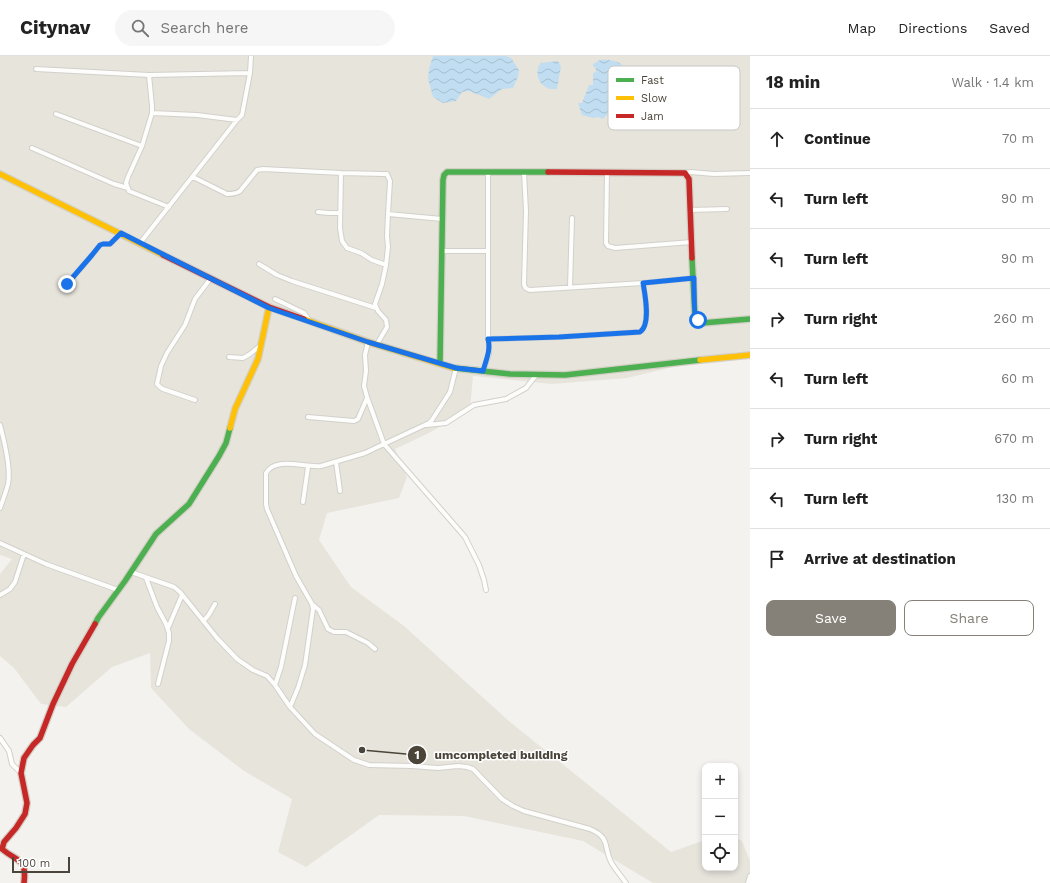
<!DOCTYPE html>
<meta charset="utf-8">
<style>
body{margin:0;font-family:"Work Sans",sans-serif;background:#f6f6f6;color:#222}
.controls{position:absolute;right:12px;bottom:12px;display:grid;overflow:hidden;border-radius:8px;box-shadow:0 2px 6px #0003}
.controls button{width:36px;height:36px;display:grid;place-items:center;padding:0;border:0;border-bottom:1px solid #e0e0e0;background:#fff;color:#222;font:20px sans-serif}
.scale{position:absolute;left:12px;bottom:10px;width:58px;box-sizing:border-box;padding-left:4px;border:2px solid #4b4439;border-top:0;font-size:11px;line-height:14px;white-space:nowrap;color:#4b4439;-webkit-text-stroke:3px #fff;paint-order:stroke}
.stop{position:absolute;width:12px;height:12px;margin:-9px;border:3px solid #1a73e8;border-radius:50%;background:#fff}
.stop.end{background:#1a73e8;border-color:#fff;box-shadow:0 1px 4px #0008}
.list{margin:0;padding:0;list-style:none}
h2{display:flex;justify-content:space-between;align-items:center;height:52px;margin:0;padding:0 16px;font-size:17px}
h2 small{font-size:13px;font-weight:400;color:#767676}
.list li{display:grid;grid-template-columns:26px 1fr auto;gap:12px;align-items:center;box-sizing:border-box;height:60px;padding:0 16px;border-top:1px solid #e0e0e0}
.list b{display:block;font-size:15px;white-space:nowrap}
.list em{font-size:13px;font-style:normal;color:#767676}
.actions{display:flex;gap:8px;padding:12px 16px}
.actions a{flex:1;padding:9px 0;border:1px solid #868178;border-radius:8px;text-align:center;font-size:14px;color:#868178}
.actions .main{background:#868178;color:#fff}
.icon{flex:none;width:22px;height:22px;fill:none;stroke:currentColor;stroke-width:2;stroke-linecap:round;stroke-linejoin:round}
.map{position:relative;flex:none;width:750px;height:827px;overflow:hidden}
header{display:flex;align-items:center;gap:24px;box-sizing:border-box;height:56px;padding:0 20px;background:#fff;border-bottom:1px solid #e0e0e0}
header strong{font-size:19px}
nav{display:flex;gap:22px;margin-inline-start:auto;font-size:14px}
.search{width:280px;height:36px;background:#f6f6f6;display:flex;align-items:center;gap:10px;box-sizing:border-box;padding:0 14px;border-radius:22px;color:#767676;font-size:15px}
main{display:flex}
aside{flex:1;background:#fff}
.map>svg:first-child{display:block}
</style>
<header>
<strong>Citynav</strong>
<div class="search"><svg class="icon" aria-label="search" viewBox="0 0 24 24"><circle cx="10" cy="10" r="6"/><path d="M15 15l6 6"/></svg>Search here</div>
<nav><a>Map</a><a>Directions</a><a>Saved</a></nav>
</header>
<main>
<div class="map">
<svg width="750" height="827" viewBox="0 0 750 827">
<defs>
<pattern id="water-waves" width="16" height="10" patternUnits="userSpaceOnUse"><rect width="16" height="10" fill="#c0ddf1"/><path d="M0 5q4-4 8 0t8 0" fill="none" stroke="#a6bfcf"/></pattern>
</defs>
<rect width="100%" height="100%" fill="#f4f2ee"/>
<!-- residential -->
<path fill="#e7e4dc" d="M0,0h750v295l-15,1 -108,26 -75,6 -79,-8 -3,34 -41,23 -34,16 12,28 -8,21 -72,15 -8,27 32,47 53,39 106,96 86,69 75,61 34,-12v28h30v-30l7,3 8,20v22h-97l-70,-42 -119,-25 -85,-1 -73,52 -28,-15 14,-53 -48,-28 -55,-42 -38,-41 -1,-35 -38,14 -46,40 -25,-3 -27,-36 -14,-12v-82l12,-15 -12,-4z"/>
<!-- water -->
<path fill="url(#water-waves)" d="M433,0h73l5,2 8,12 -1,7 -5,11 -11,1 -13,10 -20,-8 -7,1 -6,9 -13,2 -10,-6 -5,-18 1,-10z
M600,4c8,-1 25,1 26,12 1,5 -2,12 -3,18 0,4 1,9 1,13l-2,1 -5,-5c-3,3 -2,6 -4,9 -2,5 -7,7 -10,11l-5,-2 -5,1 -11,-3 -4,-12h4l7,-18h4v-12l3,-1v-3l-3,-3v-2z
M558,5l3,5 -4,23c-8,1 -17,-3 -19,-12 -1,-3 0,-7 0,-10l3,-4z"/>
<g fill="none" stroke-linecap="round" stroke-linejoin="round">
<defs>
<path id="street" d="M36,13l113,6 101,-2
M149,19l3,31v7l-10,33 -14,31 -2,6 3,8 40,16
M152,57l45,2 40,5
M56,58l86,32
M32,92l82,36 14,4
M524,116l2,39 -2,73c1,4 2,5 6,6l113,-7 51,-5
M341,117l-1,55 2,13 5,7 14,5 11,7 14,5
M607,117l-1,70 2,3 7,2 77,-6
M685,117l6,-1 23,2 36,-1
M193,121l34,17c4,0 9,0 13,-3l17,-21 6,-1 78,4 42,1h4l3,7 -2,33 54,5
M690,154l37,-1
M318,156l11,1h11
M140,187l97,-123 5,-5 8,-42 1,-17
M442,195h46
M259,208l18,11 15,6 84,27
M67,228l25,-29 8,-10 3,-1h7l11,-11
M570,231l2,-69
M275,243l29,14 6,8
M488,283l71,-2 81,-5c11,-7 5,-38 3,-49
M377,288l10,-17 -1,-7 -8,-9 -3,-7 7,-20 4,-19 2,-18 -1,-11 1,-22
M229,301l14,1 7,-4 11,-9
M456,312l-6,24 -18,28 -3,3 -45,21 81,93 14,28 5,15 2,10
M483,315l6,-17v-11l-1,-9v-162
M195,344l-32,-11 -3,-2 -3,-3 4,-18 6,-13 18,-28 10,-26 16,-21
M308,361l46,4 4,-2 9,-21
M0,369c4,15 11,45 8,59 -2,8 -5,16 -8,24
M427,369l19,-2 28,-18 32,-6 20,-11 11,-14
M336,406l4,29
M303,446l5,-35
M0,487l46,21 72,26
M131,516l43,15 6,5 37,46 20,21 16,11 14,6 8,9 15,22 25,27 39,26 15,5 43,1 26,2 20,-2 9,1 6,2 29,30 11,7 11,5 66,18c21,9 13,17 21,33 4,7 10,14 15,21
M146,522l11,29 9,17 3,9v8l-11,43
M0,539l10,-6 5,-7 9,-28
M312,548l7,6 9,19 6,3h12l22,11 7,6
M203,565l5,-5 7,-12
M168,572l14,-33
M275,629l6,-18 14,-69
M290,651l8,-19 7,-23 8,-56 -1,-5 -16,-28 -29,-67 -1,-5v-31c10,-17 39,-5 55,-7l44,-13 19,-9 -17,-47 -3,-11 2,-15 -1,-16 3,-13
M0,682l9,13 3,13 9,9
M748,827l2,-7"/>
<path id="fast" d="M692,202l3,60 7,5 48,-4
M440,307l3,-183 1,-5 3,-3h101
M454,312l56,6 55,1 135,-15
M95,568l3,-6 27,-37 31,-47 33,-30 30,-48 7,-13 4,-15"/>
<path id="slow" d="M0,118l163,81
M304,263l64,23 86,26
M700,304l50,-5
M230,372l5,-19 23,-50 11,-52"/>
<path id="jam" d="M548,116l137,1 4,6 3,79
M163,199l106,52 35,12
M24,827c3,-26 -7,-21 -22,-34l2,-7 12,-14 9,-14 2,-11 -6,-30 3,-15 9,-13 7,-7 13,-34 19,-40 23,-40"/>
</defs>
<!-- street casing -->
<use href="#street" stroke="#d2d0cb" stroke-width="6"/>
<!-- fast casing -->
<use href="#fast" stroke="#d3cfc5" stroke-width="8"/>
<!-- slow casing -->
<use href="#slow" stroke="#d3cfc5" stroke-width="8"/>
<!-- jam casing -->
<use href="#jam" stroke="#d3cfc5" stroke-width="8"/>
<!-- street -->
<use href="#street" stroke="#fdfdfc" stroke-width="4"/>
<!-- fast -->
<use href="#fast" stroke="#4caf50" stroke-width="5.5"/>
<!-- slow -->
<use href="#slow" stroke="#ffc107" stroke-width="5.5"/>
<!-- jam -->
<use href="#jam" stroke="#c62828" stroke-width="5.5"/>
</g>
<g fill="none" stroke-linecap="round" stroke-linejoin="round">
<!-- route -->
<path stroke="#1a73e8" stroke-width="5" d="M67,228l25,-29 8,-10 3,-1h7l11,-11 148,75 99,34 88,26 27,3c3,-11 8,-21 5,-32l71,-2 81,-5c11,-7 5,-38 3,-49l51,-5c0,6 0,38 2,40 0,1 1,2 2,2"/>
</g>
<!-- legend -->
<rect x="608" y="10" width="132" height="64" rx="6" fill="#fff" stroke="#c9c7c4" stroke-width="1"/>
<rect x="616" y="22" width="18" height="4" fill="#4caf50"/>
<rect x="616" y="40" width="18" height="4" fill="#ffc107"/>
<rect x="616" y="58" width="18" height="4" fill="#c62828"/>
<g font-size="11" fill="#4b4439">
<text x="641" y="28">Fast</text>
<text x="641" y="46">Slow</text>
<text x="641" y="64">Jam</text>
</g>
<!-- callouts -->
<path fill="none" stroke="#4b4439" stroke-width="1.5" d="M362 694L417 699"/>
<g fill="#4b4439" stroke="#fff" stroke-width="1.5">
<circle cx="362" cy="694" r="4"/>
<circle cx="417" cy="699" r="10"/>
</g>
<g font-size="12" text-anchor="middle" font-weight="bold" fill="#fff">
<text x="417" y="703">1</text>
</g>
<g font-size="12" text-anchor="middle" font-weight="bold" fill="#4b4439" stroke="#fff" stroke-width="3" stroke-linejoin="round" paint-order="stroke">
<text x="501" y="703">umcompleted building</text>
</g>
</svg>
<div class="controls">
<button>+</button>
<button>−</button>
<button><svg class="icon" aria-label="locate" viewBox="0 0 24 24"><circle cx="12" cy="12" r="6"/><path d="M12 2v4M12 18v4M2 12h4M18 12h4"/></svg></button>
</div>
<div class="scale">100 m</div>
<div class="stop" style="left:698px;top:264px"></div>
<div class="stop end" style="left:67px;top:228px"></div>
</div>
<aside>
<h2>18 min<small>Walk · 1.4 km</small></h2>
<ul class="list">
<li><svg class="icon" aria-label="ahead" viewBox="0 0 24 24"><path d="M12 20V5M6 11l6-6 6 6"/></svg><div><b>Continue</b></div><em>70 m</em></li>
<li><svg class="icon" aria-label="left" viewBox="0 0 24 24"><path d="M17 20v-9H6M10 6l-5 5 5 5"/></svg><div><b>Turn left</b></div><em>90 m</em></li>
<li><svg class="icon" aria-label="left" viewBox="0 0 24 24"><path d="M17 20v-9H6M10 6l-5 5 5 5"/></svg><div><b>Turn left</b></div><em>90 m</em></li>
<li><svg class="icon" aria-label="right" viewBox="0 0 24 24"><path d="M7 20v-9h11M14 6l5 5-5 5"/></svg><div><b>Turn right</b></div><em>260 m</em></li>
<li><svg class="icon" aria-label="left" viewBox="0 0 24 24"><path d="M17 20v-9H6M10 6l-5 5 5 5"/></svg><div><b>Turn left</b></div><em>60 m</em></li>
<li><svg class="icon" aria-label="right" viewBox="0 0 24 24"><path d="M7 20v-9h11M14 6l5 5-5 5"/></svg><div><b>Turn right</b></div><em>670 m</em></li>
<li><svg class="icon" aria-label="left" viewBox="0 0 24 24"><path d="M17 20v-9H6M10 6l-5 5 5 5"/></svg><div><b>Turn left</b></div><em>130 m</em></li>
<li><svg class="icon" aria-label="arrive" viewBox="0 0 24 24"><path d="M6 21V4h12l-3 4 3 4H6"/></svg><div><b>Arrive at destination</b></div></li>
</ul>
<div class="actions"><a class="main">Save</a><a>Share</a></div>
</aside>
</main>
